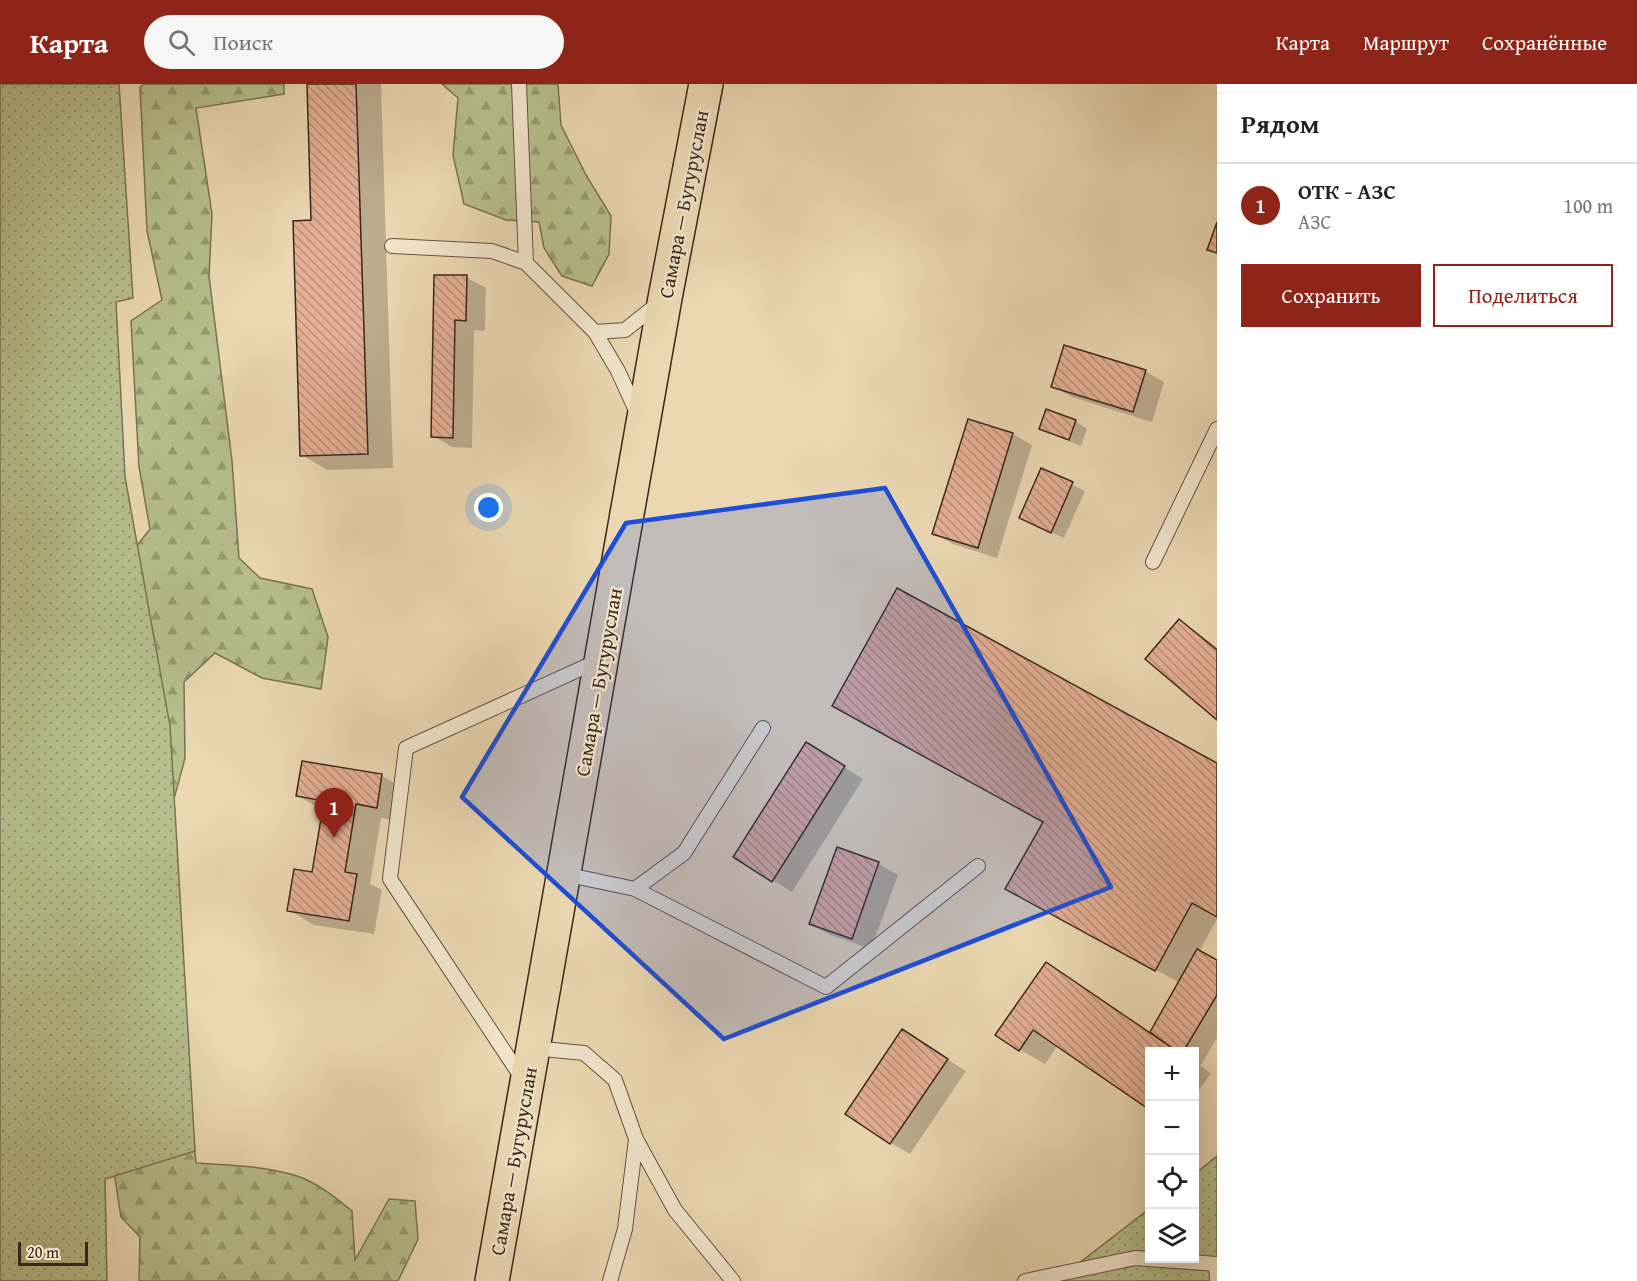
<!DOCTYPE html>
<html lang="ru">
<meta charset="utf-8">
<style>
body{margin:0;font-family:"Gentium Book Plus",serif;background:#f6f6f6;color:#222}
.controls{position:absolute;right:18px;bottom:18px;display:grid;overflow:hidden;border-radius:0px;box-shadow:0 6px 24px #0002}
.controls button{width:54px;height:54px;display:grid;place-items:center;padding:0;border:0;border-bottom:2px solid #e0e0e0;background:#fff;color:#222;font:30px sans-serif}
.scale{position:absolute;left:18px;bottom:15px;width:70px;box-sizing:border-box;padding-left:6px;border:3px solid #3d271b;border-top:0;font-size:16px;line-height:21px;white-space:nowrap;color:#3d271b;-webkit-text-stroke:4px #f2e6cd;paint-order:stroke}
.you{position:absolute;left:489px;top:424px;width:21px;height:21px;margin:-15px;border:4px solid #fff;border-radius:50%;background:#1a73e8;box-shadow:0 0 0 9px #1a73e833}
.badge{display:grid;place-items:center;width:39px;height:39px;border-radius:50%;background:#8f2418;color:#fff;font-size:20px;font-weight:700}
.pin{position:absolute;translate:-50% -50px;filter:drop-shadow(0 2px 3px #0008)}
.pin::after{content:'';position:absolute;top:32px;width:21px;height:18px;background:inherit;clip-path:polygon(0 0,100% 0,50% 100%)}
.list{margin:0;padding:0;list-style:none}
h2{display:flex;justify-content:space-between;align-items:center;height:78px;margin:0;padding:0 24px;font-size:26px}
h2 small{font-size:20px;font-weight:400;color:#767676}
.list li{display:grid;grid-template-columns:39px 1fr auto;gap:18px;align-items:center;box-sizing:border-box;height:84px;padding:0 24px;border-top:2px solid #e0e0e0}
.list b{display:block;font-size:22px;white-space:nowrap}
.list p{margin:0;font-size:20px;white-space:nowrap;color:#767676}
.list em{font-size:20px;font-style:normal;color:#767676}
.actions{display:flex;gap:12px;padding:18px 24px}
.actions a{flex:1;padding:14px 0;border:2px solid #8f2418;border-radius:0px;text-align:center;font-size:21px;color:#8f2418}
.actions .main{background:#8f2418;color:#fff}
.icon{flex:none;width:33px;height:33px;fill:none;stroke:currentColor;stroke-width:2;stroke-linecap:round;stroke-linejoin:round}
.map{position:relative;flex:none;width:1217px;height:1197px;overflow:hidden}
header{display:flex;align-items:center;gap:36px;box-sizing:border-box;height:84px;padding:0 30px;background:#8f2418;color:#fff}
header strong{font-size:28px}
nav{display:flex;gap:33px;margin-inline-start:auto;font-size:21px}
.search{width:420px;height:54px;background:#f6f6f6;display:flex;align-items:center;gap:15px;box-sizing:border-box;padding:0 21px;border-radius:33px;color:#767676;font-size:22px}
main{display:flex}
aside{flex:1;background:#fff}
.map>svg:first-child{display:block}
</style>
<header>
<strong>Карта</strong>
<div class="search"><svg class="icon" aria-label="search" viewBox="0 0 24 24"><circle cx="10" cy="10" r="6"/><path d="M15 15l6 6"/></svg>Поиск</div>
<nav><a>Карта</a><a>Маршрут</a><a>Сохранённые</a></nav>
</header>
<main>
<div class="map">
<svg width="1217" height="1197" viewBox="0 0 1217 1197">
<defs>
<pattern id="forest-firs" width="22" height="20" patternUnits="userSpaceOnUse" patternTransform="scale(1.5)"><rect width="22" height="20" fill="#b7bf8c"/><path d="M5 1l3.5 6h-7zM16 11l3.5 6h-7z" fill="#969b72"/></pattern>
<pattern id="garden-dots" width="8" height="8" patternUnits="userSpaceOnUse" patternTransform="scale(1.5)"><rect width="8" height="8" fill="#b7bf8c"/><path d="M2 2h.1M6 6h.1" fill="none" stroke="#969b72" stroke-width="1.8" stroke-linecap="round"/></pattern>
<pattern id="building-back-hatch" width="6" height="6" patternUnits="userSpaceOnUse" patternTransform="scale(1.5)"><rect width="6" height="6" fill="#e4af95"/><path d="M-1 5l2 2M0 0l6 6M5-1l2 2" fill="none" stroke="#ba8e79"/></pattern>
</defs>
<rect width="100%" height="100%" fill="#ebd8b2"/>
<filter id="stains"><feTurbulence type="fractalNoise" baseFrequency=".00333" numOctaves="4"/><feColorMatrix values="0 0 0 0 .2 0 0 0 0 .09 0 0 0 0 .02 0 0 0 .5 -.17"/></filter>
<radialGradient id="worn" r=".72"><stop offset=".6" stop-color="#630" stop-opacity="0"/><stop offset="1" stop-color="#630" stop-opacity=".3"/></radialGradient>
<!-- forest -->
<path fill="url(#forest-firs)" stroke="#7a7354" stroke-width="1.5" d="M144,0h140v10l-88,14 16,106 -3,62 23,185 7,97 21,20 52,11 16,48 -7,52 -59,-11 -47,-25 -31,29 1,76 -21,78 32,327c33,2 68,3 101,13 21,7 39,22 55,35l3,49 34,-61 26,2 3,38 -20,42h-259l1,-44 -19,-20 -14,-90 5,-550 38,-48 -11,-62 -8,-146 31,-21 -15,-69 -7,-144z
M442,0h116l3,41 25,50 25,41 -2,38 -17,32 -30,-10 -18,-28 -5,-26 -33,-2 -42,-16 -11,-49 5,-57z"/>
<!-- garden -->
<path fill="url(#garden-dots)" stroke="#7a7354" stroke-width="1.5" d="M0,0h119l14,214 -17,4 9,175 45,249 25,425 -90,28 2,102h-107z
M1217,1072v125h-161l93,-72 1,49h44l1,-84z"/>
<!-- shadow -->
<path fill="#0003" d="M308,0h73l12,384 -66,2 -25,-15 11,-233z
M436,192l30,1 20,11 -1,43 -11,-1 -2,118 -20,-1 -19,-11z
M1145,287l19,11 -12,40 -80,-25 -19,-11z
M969,337l44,13 19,11 -35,113 -44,-14 -19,-11z
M1075,337l12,8 -6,17 -41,-17z
M1042,386l43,21 -21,47 -43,-20z
M1180,537l37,26v71z
M825,671l38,24 -71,113 -57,-36z
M1217,681v154l-18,33 18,10v76l-17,28 11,7 -17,24v-45l-136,-7 -13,19 -25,-14 26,-86 105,69 29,-50 -147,-80z
M382,692l25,14 -5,32 -21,-4 -11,66 12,6 -8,44 -60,-9 -25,-15 25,-36 10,-63 -26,-15z
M838,765l41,15 19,11 -27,74 -41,-14 -19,-11z
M903,947l63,40 -56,83 -19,-11z"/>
<!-- building -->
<path fill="url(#building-back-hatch)" stroke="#3d271b" stroke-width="1.5" d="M307,0h49l12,370 -68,2 -7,-235 18,-1z
M1217,138v31l-10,-3z
M434,191h33l-1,46 -11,-1 -2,118 -22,-1z
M1064,261l82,25 -13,42 -82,-25z
M1046,325l30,11 -7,20 -30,-11z
M968,335l45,14 -35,115 -46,-14z
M1041,384l32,14 -22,51 -32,-15z
M897,504l320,175v154l-25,-14 -37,68 -150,-82 38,-67 -211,-116z
M1179,535l38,31v70l-72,-61z
M806,658l39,24 -73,116 -39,-25z
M302,677l80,13 -5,34 -21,-4 -11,68 12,2 -8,47 -62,-10 7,-42 18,3 12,-71 -28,-5z
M837,763l42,15 -27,77 -43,-15z
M1197,865l20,11v35l-34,57h-5l-28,-20z
M1046,878l132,90h-28v58l-117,-80 -14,21 -24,-16z
M902,945l46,30 -58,85 -45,-30z"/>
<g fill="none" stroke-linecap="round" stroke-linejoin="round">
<defs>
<path id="lane" d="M519,0l7,179
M392,162l100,5 34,12 69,69 23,39 20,44
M595,248l30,-2 34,-27
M1153,478l64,-133
M564,790l71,15 191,98 152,-121
M635,805l49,-36 79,-125
M533,964l51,5 31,27 21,59 -11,90 -15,52
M522,994l-132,-199 16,-131 194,-88
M636,1055l39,71 58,71
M1216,1180l1,17
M1025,1197l110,-23 82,6"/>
<path id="primary" d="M492,1197l173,-983 41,-214"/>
</defs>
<!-- lane casing -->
<use href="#lane" stroke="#685341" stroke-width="16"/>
<!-- primary casing -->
<use href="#primary" stroke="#3d271b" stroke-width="36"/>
<!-- lane -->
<use href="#lane" stroke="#f2e6cd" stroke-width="14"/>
<!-- primary -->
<use href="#primary" stroke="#ebd8b2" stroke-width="33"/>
</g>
<!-- marked area -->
<path fill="#1d4ed8" fill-opacity="0.2" stroke="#1d4ed8" stroke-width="4.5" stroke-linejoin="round" d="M885,404l226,399 -387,152 -262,-242 164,-274z"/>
<g text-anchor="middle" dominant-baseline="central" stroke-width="4.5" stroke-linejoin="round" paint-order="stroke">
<!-- street labels -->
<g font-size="20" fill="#3d271b" stroke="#f2e6cd">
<text transform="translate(683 120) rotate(-79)">Самара — Бугуруслан</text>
<text transform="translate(598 598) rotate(-80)">Самара — Бугуруслан</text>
<text transform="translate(513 1077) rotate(-80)">Самара — Бугуруслан</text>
</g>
</g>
<rect width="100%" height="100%" filter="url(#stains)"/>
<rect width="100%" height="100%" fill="url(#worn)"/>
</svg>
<div class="controls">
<button>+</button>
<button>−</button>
<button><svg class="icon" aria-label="locate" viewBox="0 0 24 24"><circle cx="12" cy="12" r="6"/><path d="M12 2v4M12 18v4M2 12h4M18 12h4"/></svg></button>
<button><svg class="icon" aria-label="layers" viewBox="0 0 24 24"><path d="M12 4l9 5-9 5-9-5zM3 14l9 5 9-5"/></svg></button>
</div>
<div class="scale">20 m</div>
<div class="you"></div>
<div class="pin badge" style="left:334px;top:754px">1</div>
</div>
<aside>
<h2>Рядом<small></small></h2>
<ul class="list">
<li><span class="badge">1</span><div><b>ОТК - АЗС</b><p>АЗС</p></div><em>100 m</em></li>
</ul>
<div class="actions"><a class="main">Сохранить</a><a>Поделиться</a></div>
</aside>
</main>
